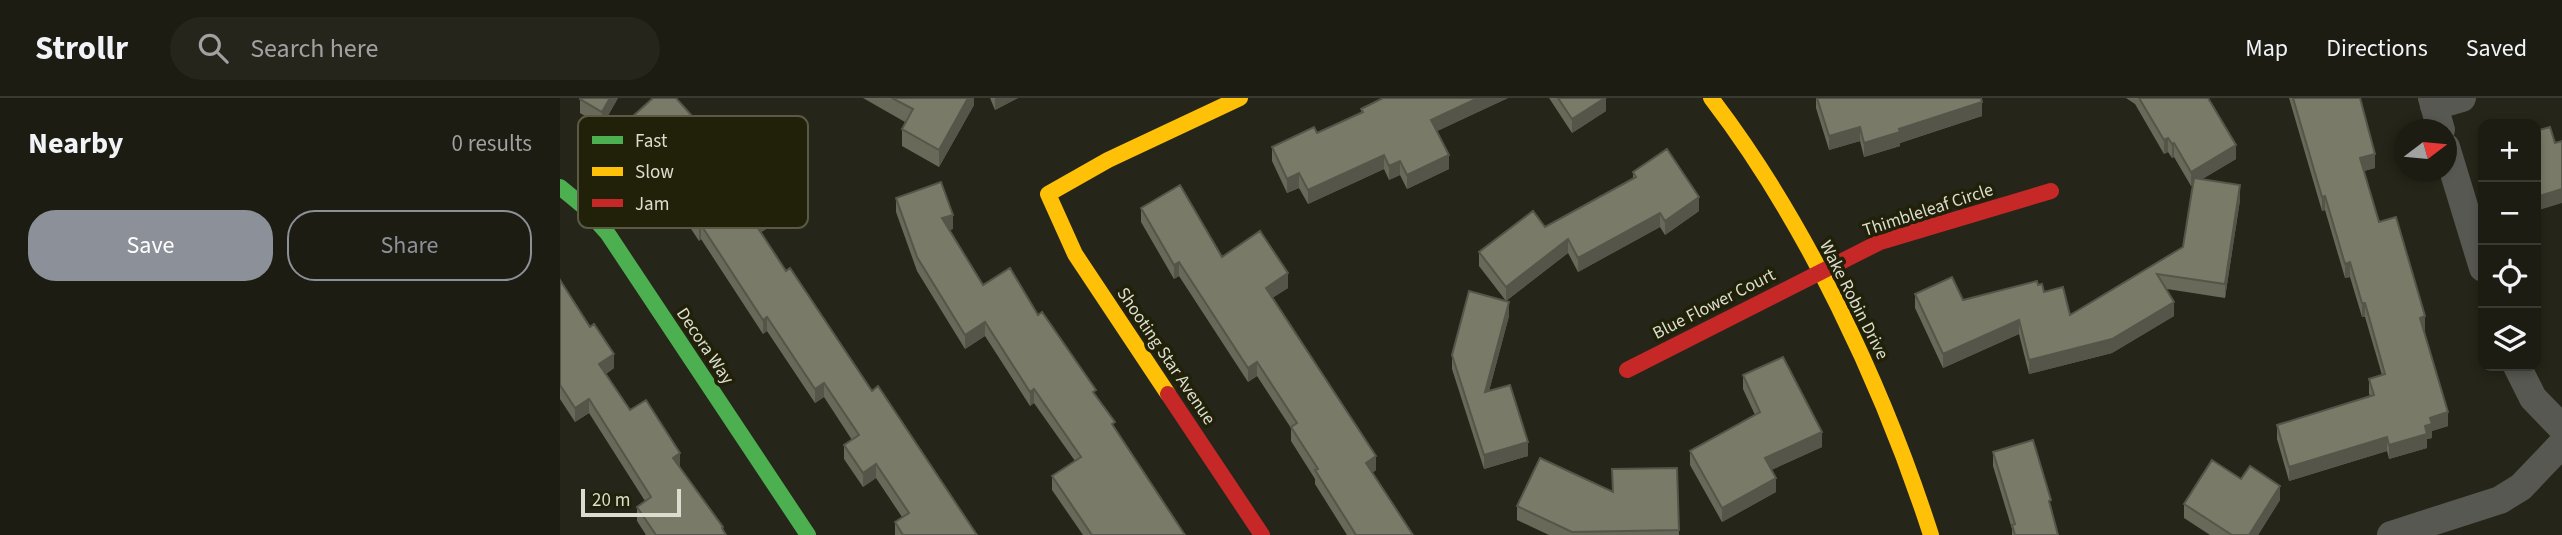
<!DOCTYPE html>
<meta charset="utf-8">
<style>
body{margin:0;font-family:"Source Sans 3",sans-serif;background:#25251c;color:#f1f3f6}
.controls{position:absolute;right:21px;top:21px;display:grid;overflow:hidden;border-radius:14px;box-shadow:0 4px 10px #0003}
.controls button{width:63px;height:63px;display:grid;place-items:center;padding:0;border:0;border-bottom:2px solid #3a3a33;background:#1c1c13;color:#f1f3f6;font:35px sans-serif}
.compass{position:absolute;left:1834px;top:21px;width:63px;height:63px;border-radius:50%;background:#1c1c13;box-shadow:0 4px 10px #0003;rotate:74deg}
.scale{position:absolute;left:21px;bottom:18px;width:100px;box-sizing:border-box;padding-left:7px;border:4px solid #dcddce;border-top:0;font-size:19px;line-height:24px;white-space:nowrap;color:#dcddce;-webkit-text-stroke:5px #212109;paint-order:stroke}
.list{margin:0;padding:0;list-style:none}
h2{display:flex;justify-content:space-between;align-items:center;height:91px;margin:0;padding:0 28px;font-size:30px}
h2 small{font-size:23px;font-weight:400;color:#a0a1a0}
.actions{display:flex;gap:14px;padding:21px 28px}
.actions a{flex:1;padding:16px 0;border:2px solid #8c9099;border-radius:28px;text-align:center;font-size:24px;color:#8c9099}
.actions .main{background:#8c9099;color:#fff}
.icon{flex:none;width:38px;height:38px;fill:none;stroke:currentColor;stroke-width:2;stroke-linecap:round;stroke-linejoin:round}
.map{position:relative;flex:none;width:2002px;height:437px;overflow:hidden}
header{display:flex;align-items:center;gap:42px;box-sizing:border-box;height:98px;padding:0 35px;background:#1c1c13;border-bottom:2px solid #3a3a33}
header strong{font-size:33px}
nav{display:flex;gap:38px;margin-inline-start:auto;font-size:24px}
.search{width:490px;height:63px;background:#25251c;display:flex;align-items:center;gap:18px;box-sizing:border-box;padding:0 24px;border-radius:38px;color:#a0a1a0;font-size:26px}
main{display:flex}
aside{flex:1;background:#1c1c13}
.map>svg:first-child{display:block}
</style>
<header>
<strong>Strollr</strong>
<div class="search"><svg class="icon" aria-label="search" viewBox="0 0 24 24"><circle cx="10" cy="10" r="6"/><path d="M15 15l6 6"/></svg>Search here</div>
<nav><a>Map</a><a>Directions</a><a>Saved</a></nav>
</header>
<main>
<aside>
<h2>Nearby<small>0 results</small></h2>
<ul class="list">
</ul>
<div class="actions"><a class="main">Save</a><a>Share</a></div>
</aside>
<div class="map">
<svg width="2002" height="437" viewBox="0 0 2002 437">
<rect width="100%" height="100%" fill="#252519"/>
<g fill="none" stroke-linecap="round" stroke-linejoin="round">
<!-- street -->
<path stroke="#585853" stroke-width="28" d="M1872,0l9,32
M1874,8l28,-8
M1886,49l37,121
M1957,268l16,32 29,30
M1831,437l109,-35 21,-13 41,-43"/>
<!-- fast -->
<path stroke="#4caf50" stroke-width="16" d="M0,89l23,19 25,28 200,301"/>
<!-- slow -->
<path stroke="#ffc107" stroke-width="16" d="M1151,0c95,124 172,288 220,437
M608,296l-93,-140 -27,-60 60,-34 132,-62"/>
<!-- jam -->
<path stroke="#c62828" stroke-width="16" d="M1067,272l253,-128 171,-51
M608,296l94,141"/>
</g>
<!-- wall -->
<path fill="#696959" d="M58,0l-16,28 -22,-13v-14z
M93,0l113,131 -5,3 25,39 191,264h-82v-13l7,-5 -26,-39 -13,9 -19,-28v-14l8,-5 -28,-43 -9,6 -48,-72 -4,3 -62,-95 -2,2 -31,-47 -30,-34v-12l-15,-9v-14z
M303,0h111v7l-35,62 -37,-21v-17l3,-7z
M430,0h28l-23,12z
M948,0l-71,33 12,38 -42,20 -7,-14 -11,5 -5,-11 -76,35 -9,-16 -12,5 -15,-32v-14l45,-14 44,-20v-4z
M989,0h57v13l-34,22z
M1256,0h165l1,18 -82,27v3l-36,11 -4,-16 -31,9 -13,-42z
M1566,0h82l28,61 -34,20 38,21 -15,98 -58,-9 7,27 -62,37 -83,21 -10,-40 -76,34 -28,-60v-14l48,6 75,-15 6,7 26,23 113,-68 10,-62 -2,1 -17,-29 -2,1 -4,-6 -4,2 -29,-50z
M1729,0h71l15,70 -11,3 15,51 46,109h-2l25,95 -16,5v7l-5,1v9l-38,11 -2,-8 -98,30 -12,-42v-14l93,-28 -1,-4v-14l13,-4 -17,-58h-3l-12,-40 -5,1 -20,-68 -3,1z
M1073,74l66,39 -34,24 -5,-8 -82,45 -10,-19 -62,48 -27,-35v-14l66,-25 88,-48z
M336,100l57,31 -4,1 34,55 55,30 58,80 19,33 70,107h-102l-31,-45v-14l23,-15 -41,-58 -4,3 -45,-70 -20,13 -48,-78 -21,-59z
M581,110l81,49 66,31 -16,10 104,172 -4,3 41,62h-66l-32,-51v-5l-24,-38v-13l-34,-52 -9,6 -69,-106 -5,3 -33,-57z
M0,182l54,88 -8,6 24,36 50,57 46,68h-80l-9,-14v-14l8,-6 -56,-88 -14,9 -15,-23z
M949,218l-20,75 39,65 -44,13 -32,-100v-14z
M1183,277l79,72 -51,23 5,22 -54,30 -32,-57v-14l65,-36 -12,-26z
M1433,354l58,58 7,25h-46v-6l-19,-63z
M1117,370l2,67h-130l-32,-15v-14l96,-14z
M1681,381l39,21 -22,35h-48l-26,-17v-14z"/>
<!-- shaded-wall -->
<path fill="#555549" d="M50,0h8l-16,28v-14z
M408,0h6v7l-35,62v-17z
M435,0h23l-23,12z
M918,0h30l-77,36v-14z
M1045,0h1v13l-34,22v-14z
M1422,4v14l-82,27v3l-36,11v-14l35,-14z
M1300,29v14l-31,9v-14z
M1608,40v14l-4,2v-14z
M1614,45v14l-2,1v-14z
M1676,47v14l-45,27v-14z
M1815,56v14l-15,4v-14z
M824,57v14l-76,35v-14z
M889,57v14l-42,20v-14z
M840,63v14l-11,5v-14z
M739,75v15l-12,5v-14z
M1680,87v15l-15,98v-14z
M2002,91v14l-26,8v-14z
M1765,98v14l-3,1v-14z
M1139,99v14l-34,24v-14z
M1100,115v14l-82,45v-14z
M206,117v14l-12,8v-15z
M393,117v14l-11,3v-14z
M141,127v14l-2,2v-14z
M1008,141v14l-62,48v-14z
M619,164v14l-5,3v-14z
M1790,164v15l-5,1v-14z
M728,175v15l-22,14v-14z
M949,204v14l-24,90v-14z
M1614,204v14l-62,37 -83,21v-14z
M1802,205h3v14h-3z
M1865,218v15l-5,1v-14z
M207,219v14l-4,3v-14z
M1459,222v14l-76,34v-14z
M425,224v14l-20,13v-14z
M54,256v14l-15,10v-14z
M697,264v14l-9,6v-14z
M264,285v14l-9,6v-14z
M474,291v14l-4,3v-14z
M29,301v14l-14,9v-14z
M1888,314v14l-16,5v7l-5,1v9l-38,11v-14l36,-19 5,-8z
M1262,334v15l-57,26v-15z
M1827,339v14l-98,30v-14z
M968,344v14l-44,13v-14z
M120,355v14l-7,-9z
M816,358v14l-10,7v-14z
M316,366v14l-13,9v-14z
M1216,380v14l-54,30v-14z
M1720,388v14l-22,35h-9z"/>
<!-- building -->
<path fill="#7a7a68" stroke="#555549" stroke-width="2" d="M21,0h29l-8,14 -22,-13z
M93,0h23l48,54 42,63 -12,7 32,49 4,-3 82,123 6,-5 99,149h-74l-8,-13 14,-9 -33,-49 -13,9 -19,-28 15,-10 -35,-52 -9,6 -48,-72 -4,3 -62,-95 -2,2 -31,-47 -30,-34 8,-7 -23,-14z
M332,0h76l-29,52 -37,-21 11,-20z
M823,0h95l-47,22 18,35 -42,20 -7,-14 -11,5 -5,-11 -76,35 -9,-17 -12,6 -15,-32 42,-20 3,6 46,-21 -2,-3z
M998,0h47l-33,21z
M1257,0h164l1,4 -83,27 1,3 -36,11 -4,-16 -31,9z
M1579,0h69l28,47 -45,27 -17,-29 -2,1 -4,-6 -4,2z
M1733,0h67l15,56 -15,4 19,64 17,-5 29,99 -5,2 28,94 -18,6 2,6 -7,2 2,8 -38,11 -2,-8 -98,30 -12,-42 97,-30 -5,-16 16,-5 -20,-71h-3l-12,-41 -5,2 -20,-68 -3,1z
M1990,29l5,16 7,-2v48l-26,8v-66z
M1107,51l32,48 -34,24 -5,-8 -82,45 -10,-19 -62,48 -27,-35 54,-41 12,16 91,-50 -3,-5z
M1634,80l46,7 -15,99 -68,-10 17,28 -62,37 -83,21 -10,-40 -76,34 -28,-60 37,-17 11,23 74,-19 1,4 4,-1 2,8 19,-5 7,28 113,-68z
M381,84l12,33 -11,3 41,67 27,-17 28,47 4,-3 54,78 -3,2 22,30 -3,2 73,111h-93l-40,-59 29,-19 -47,-68 -4,3 -45,-70 -20,13 -48,-78 -21,-59z
M620,87l42,72 38,-26 28,42 -22,15 110,168 -10,7 47,72h-57l-41,-65 3,-1 -27,-42 6,-4 -40,-61 -9,6 -69,-106 -5,3 -33,-57z
M0,182l30,47 4,-3 20,30 -15,10 31,46 16,-10 34,53 -7,5 50,69 -1,1 4,7h-70l-19,-28 14,-10 -62,-98 -14,9 -15,-23z
M909,193l40,11 -24,90 25,-7 18,57 -44,13 -32,-100z
M1223,259l39,75 -57,26 11,20 -54,30 -32,-57 70,-39 -17,-37z
M1473,342l18,60 -2,1 9,34h-43l-3,-10 3,-1 -22,-72z
M980,360l73,34 -1,-23 65,-1 2,62 -107,2 -55,-26z
M1652,362l29,19 9,-13 30,20 -31,49h-17l-48,-31z"/>
<g text-anchor="middle" dominant-baseline="central" stroke-width="7" stroke-linejoin="round" paint-order="stroke">
<!-- street labels -->
<g font-size="18" fill="#dcddce" stroke="#212109">
<text transform="translate(1368 112) rotate(-18)">Thimbleleaf Circle</text>
<text transform="translate(1294 202) rotate(63)">Wake Robin Drive</text>
<text transform="translate(1154 206) rotate(-27)">Blue Flower Court</text>
<text transform="translate(145 248) rotate(56)">Decora Way</text>
<text transform="translate(606 258) rotate(56)">Shooting Star Avenue</text>
</g>
</g>
<!-- legend -->
<rect x="18" y="18" width="230" height="112" rx="10" fill="#212109" stroke="#595944" stroke-width="2"/>
<rect x="32" y="38" width="31" height="8" fill="#4caf50"/>
<rect x="32" y="69" width="31" height="9" fill="#ffc107"/>
<rect x="32" y="101" width="31" height="8" fill="#c62828"/>
<g font-size="19" fill="#dcddce">
<text x="75" y="49">Fast</text>
<text x="75" y="80">Slow</text>
<text x="75" y="112">Jam</text>
</g>
</svg>
<div class="controls">
<button>+</button>
<button>−</button>
<button><svg class="icon" aria-label="locate" viewBox="0 0 24 24"><circle cx="12" cy="12" r="6"/><path d="M12 2v4M12 18v4M2 12h4M18 12h4"/></svg></button>
<button><svg class="icon" aria-label="layers" viewBox="0 0 24 24"><path d="M12 4l9 5-9 5-9-5zM3 14l9 5 9-5"/></svg></button>
</div>
<svg class="compass" viewBox="-18 -18 36 36"><path d="M0-13l5 13h-10z" fill="#e53935"/><path d="M0 13l5-13h-10z" fill="#a0a1a0"/></svg>
<div class="scale">20 m</div>
</div>
</main>
